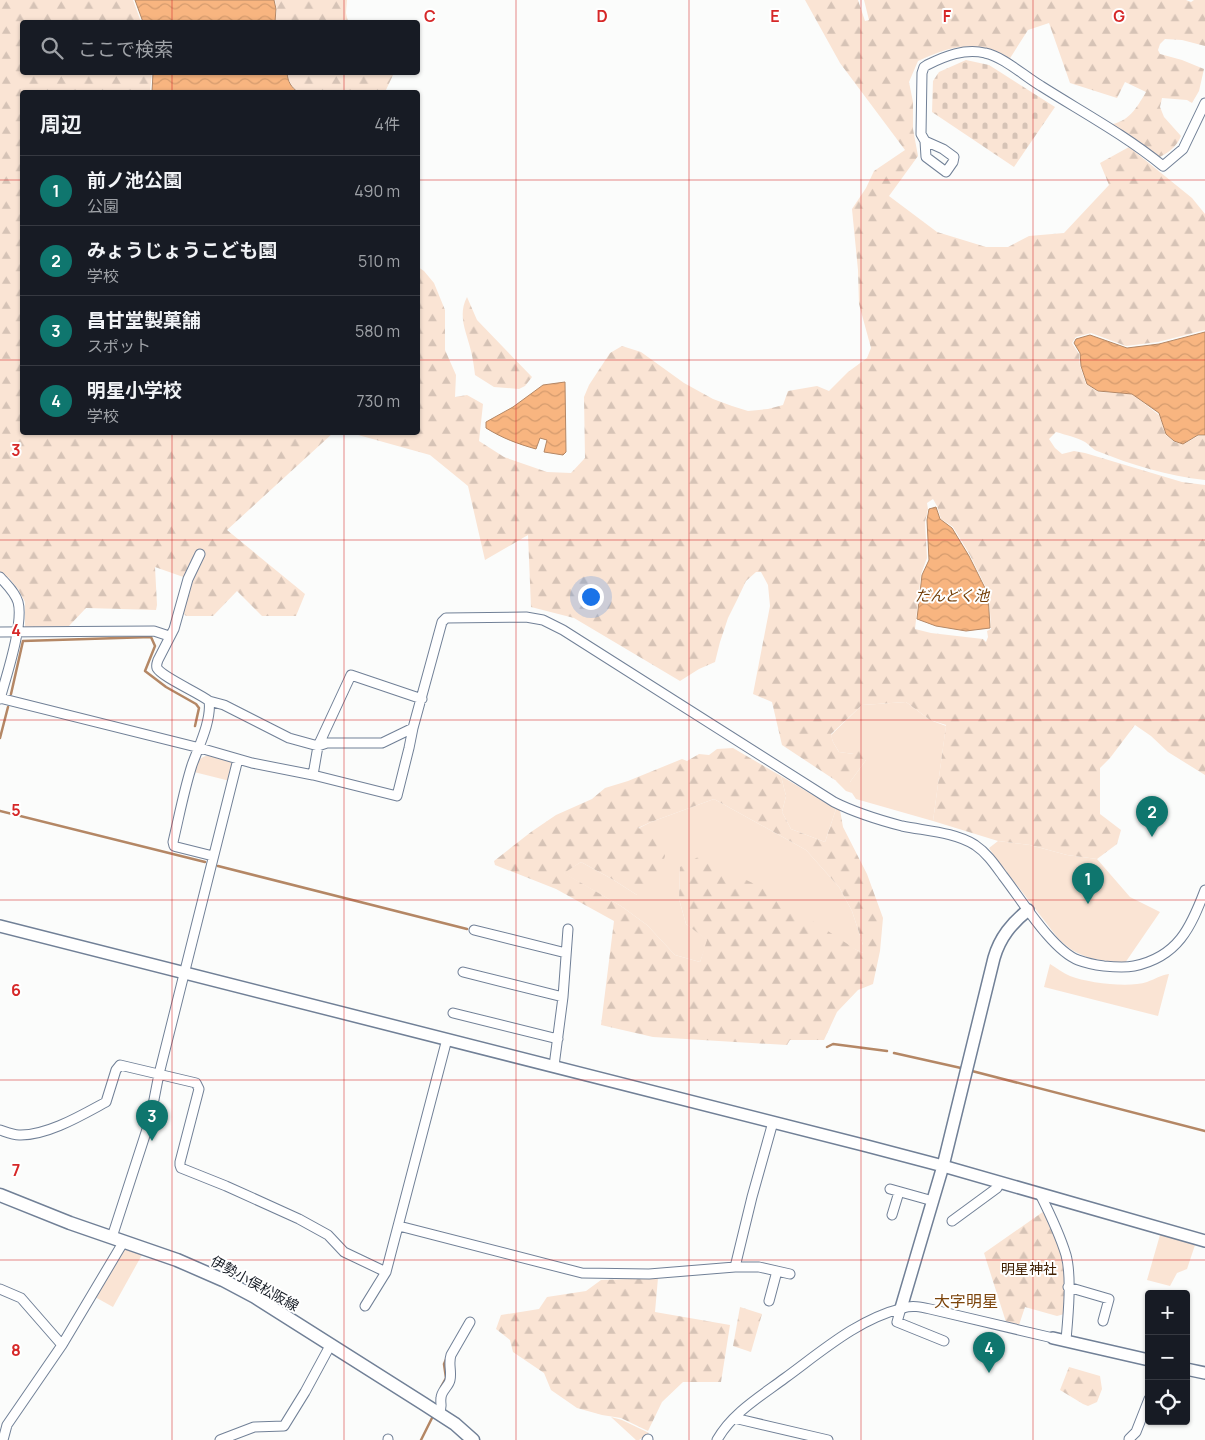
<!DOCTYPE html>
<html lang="ja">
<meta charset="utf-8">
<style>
body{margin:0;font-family:Manrope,"Noto Sans JP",sans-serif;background:#20242c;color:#f1f3f6}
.controls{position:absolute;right:15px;bottom:15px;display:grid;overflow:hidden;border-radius:5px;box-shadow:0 1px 4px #0004}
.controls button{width:45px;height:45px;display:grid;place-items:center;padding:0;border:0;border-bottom:1px solid #363941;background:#171b24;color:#f1f3f6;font:25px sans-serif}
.you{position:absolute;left:590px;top:596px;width:18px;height:18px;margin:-12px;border:4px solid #fff;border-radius:50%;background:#1a73e8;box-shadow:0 0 0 8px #1a73e833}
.badge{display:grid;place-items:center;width:32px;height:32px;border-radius:50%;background:#0f766e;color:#fff;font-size:16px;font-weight:700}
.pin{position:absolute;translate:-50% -41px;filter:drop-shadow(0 1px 2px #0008)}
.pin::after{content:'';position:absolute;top:26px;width:18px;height:15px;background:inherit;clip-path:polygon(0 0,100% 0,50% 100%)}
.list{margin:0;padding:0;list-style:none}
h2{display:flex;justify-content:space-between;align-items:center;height:65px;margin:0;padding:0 20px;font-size:21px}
h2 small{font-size:16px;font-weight:400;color:#9ea1a6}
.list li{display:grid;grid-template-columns:32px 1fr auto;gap:15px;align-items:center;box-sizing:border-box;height:70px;padding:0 20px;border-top:1px solid #363941}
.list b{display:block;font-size:19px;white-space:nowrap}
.list p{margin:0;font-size:16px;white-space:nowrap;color:#9ea1a6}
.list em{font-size:16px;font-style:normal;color:#9ea1a6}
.icon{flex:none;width:28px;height:28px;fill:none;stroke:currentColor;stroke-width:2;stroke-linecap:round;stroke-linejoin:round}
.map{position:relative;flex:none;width:1205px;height:1440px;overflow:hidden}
.search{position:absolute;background:#171b24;box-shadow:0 1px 4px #0004;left:20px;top:20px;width:400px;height:55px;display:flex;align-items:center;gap:12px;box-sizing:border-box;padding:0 18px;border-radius:5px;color:#9ea1a6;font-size:19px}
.panel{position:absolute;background:#171b24;box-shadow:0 1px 4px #0004;left:20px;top:90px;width:400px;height:345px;border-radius:5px}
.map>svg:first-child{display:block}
</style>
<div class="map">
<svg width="1205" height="1440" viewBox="0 0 1205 1440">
<defs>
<pattern id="forest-firs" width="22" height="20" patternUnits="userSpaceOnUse" patternTransform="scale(1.25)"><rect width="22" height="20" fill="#fae4d4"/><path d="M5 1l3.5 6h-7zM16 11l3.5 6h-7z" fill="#d6c3b6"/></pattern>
<pattern id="cemetery-stones" width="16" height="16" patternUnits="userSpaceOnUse" patternTransform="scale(1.25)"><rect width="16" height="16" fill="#fae4d4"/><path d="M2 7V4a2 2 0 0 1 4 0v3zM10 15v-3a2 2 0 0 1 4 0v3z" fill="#d6c3b6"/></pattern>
<pattern id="water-waves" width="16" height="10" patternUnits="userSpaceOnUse" patternTransform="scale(1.25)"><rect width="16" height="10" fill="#f8b580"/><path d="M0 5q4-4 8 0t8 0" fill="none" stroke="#d49b6e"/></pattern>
</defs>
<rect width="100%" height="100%" fill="#fbfcfb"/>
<!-- green -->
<path fill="#fae4d4" d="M906,702l24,18 16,6 -13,95 -77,-22 -4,-6 -6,-2 -10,-10 14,1 16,-22 -12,-6 -15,-2 -6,-10 -2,-7 31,-30z
M210,755l20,5 4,6 -4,15 -36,-9c2,-10 5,-15 16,-17z
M781,776l55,33 -11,33 -34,-13 -9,-17 4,-16z
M714,799l92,51 33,37 13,24 11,34v8l-183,-86 -1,32 7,25 22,16 -8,22 -25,-7 -28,-30 -26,-19 -58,-33 18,-11 31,17 25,16v-66l14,-7z
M998,841l32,4 37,10 30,4 33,38 30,15 -35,51c-28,-3 -48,-4 -68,-26l-62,-80 -6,-9z
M1050,964c7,4 13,9 20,12 18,7 59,12 77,6 8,-3 14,-7 22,-8l-11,42 -114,-29z
M1163,1233l33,9 -9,27 -10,4 -7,13 -23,-6 13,-45z
M124,1246l19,7 -30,54 -18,-10z
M611,1417l11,3 27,13 -10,7h-3z"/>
<!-- forest -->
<path fill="url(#forest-firs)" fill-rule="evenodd" d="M0,0h133l8,22h-119v50h130l-2,20h-128v340l311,1 -106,97 78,64 -9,22h-34l-25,-25 -24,25h-27l-4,-4 7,-33 -34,-12 2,38 -1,5 -70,-2 -17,18 -44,2v-26l-7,-13 -10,-12 -8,6z
M275,0h72l-1,13 2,9h-73l2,-12z
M805,0h53l7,21 4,-1 -5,-20h322l5,2 3,-2h11v46l-23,-6 -17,-1 -5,5 -2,6 2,4 22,6 22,9 -5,22 -7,12 -5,-3 -25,-2 -2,9 4,10 17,19c-5,12 -13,17 -25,23l-48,-34c21,-3 28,-16 38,-33l-21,-10 -8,16 -47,-15 -21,-60 -21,7 -21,33c-11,-5 -22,-11 -33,-15 -17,-5 -40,6 -56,13l-9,21 4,20v27l5,27 -29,40 48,36 49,15h22l21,-11 35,-3 45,-48 -9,-22 29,-16 63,51 13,16v116l-47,12 -32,4 -35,-13 -15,4 -4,6 7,11 1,12 6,18 12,8 34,2 27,21 7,20 8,7 10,2 14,-8h7v44c-37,-4 -73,-15 -108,-29 -5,-2 -7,-6 -12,-9 -9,-5 -19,-7 -29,-10l-7,7 6,9 7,6 12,-3 11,2 97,29 23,3v290l-37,-23 -17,-16 -16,-11 -25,33 -10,10v46l21,16 -4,14 -20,15 -30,-4 -37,-10 -32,-4 -65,-20 13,-96 -16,-5 -24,-18 -44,3 -31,29 2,8 6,10 15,2 3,-7 7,1 3,5 -1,7 -16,22h-12l-56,-37 -10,-43 -19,-8 17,-88 -2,-21 -7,-13h-5l-10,9 -9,19 -9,18 -8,24 -5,20 -16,7 -19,12 -106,-63 -43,-11 -3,-72 -43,25 -17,-74 -38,-31 -79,-22 67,-1v-165l6,4 10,12 11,27v40l11,25 -1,22 12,-2 16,9 -4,37 25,16 43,15 24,1 14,-15 -1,-61 5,-12 21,-32 12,-7 19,6 43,31 29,16 19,7 16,5 20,-2 15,-4 5,-14 29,-5 12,5 19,-19 19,-14 4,-10 -12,-44 -1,-34 -6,-61 14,-21 8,-17 31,-21 -65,-87zM933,499l4,7 4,13 12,8 17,28 19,39 2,35 -4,2 1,6 -2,5 -3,-3 -52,-6 -16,-4 6,-55 6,-16 -2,-36 3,-13 -1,-6z
M287,73v-1l107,1 -9,19h-86c-7,-5 -10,-10 -12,-19z
M467,297l10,23 55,57 -7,9 -6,3 -25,-2 -19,-12c-1,-8 -2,-16 -4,-24 -4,-18 -14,-35 -4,-54z
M733,748l48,28 5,20 -4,16 9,17 34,13 11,-33 4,1 3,17 24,47 16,44 -3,33 -7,33 -15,6 -21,22 -13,28h-34l-3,5 -134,-8 -52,-12 13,-104 -58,-32 -61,-24 -1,-4 37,-29 25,-17 36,-16 13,-11 23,-7 54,-22 5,2 12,-7 10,1 8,-6zM714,799l92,51 33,37 13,24 11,34v8l-8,-4 -92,-61 -65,-31 -18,10 -1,32 7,25 21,16 -7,22 -25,-7 -28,-30 -26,-19 -57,-33 17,-11 31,17 25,16 19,-11 9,-28 -7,-20 -20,-8 13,-6z
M1047,1209l19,46 2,58 -11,3 -32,-9 -6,18 -13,-3 -22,-69z
M658,1278l-3,34 75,13 -9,57h-38l-21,20 -14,29 -27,-13 -19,-3 -25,-7 -26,-18 -7,-17 -31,-21 -3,-12 -14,-11 5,-14 38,-6 8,-12 39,-6 15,-11z
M740,1307l22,7 -11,38 -18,-6z
M1069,1367l31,9 2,13 -5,13 -9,4 -5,-2 -23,-14z"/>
<!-- cemetery -->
<path fill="url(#cemetery-stones)" d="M966,60l23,5 66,42 -41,60 -82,-55 1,-31 6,-9z"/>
<!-- water -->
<path fill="url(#water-waves)" stroke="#b48765" d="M135,0h139l2,9 -1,13h-132z
M153,73h134c1,9 4,14 11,19h-146z
M1205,332v103h-7l-15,9 -9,-3 -8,-7 -7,-21 -27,-19 -34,-3 -11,-7 -6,-18 -1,-13 -6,-10 2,-4 14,-4 37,13 32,-4z
M565,382l1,70 -3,3 -19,-3 3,-12 -7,-2 -4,11c-18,-5 -34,-11 -50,-21v-6l27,-15 30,-22z
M936,507l4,12 12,9 17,28 19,38 2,34 -24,3 -30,-5 -19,-7 5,-44 7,-15 -2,-40 2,-11z"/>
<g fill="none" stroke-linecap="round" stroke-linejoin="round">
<!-- stream -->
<path stroke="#b48765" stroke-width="2.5" d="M11,694l12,-53 128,-4 4,9 -10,25 21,16 30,17 3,4 -4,18
M0,738l8,-31
M0,811l205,51
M218,866l249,63
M827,1047l6,-3 54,7
M894,1053l67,15
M972,1071l233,60
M441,1387l5,-9 -2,-14 3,-7
M421,1440l12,-24"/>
<defs>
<path id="minor" d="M925,141l18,8 11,8 -1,5 -7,10 -20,-15 -1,-16 -4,-7 1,-61 2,-6 3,-2c18,-9 38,-17 58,-12 19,4 39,23 56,33 41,26 84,49 122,80l20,-17 22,-46
M200,554l-12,25 -14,50 -16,31c-1,3 -2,5 -1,8 5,9 42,25 52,33 3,19 -11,47 -17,64 -8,25 -13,52 -19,77l1,4 3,1 36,9
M0,577c7,8 15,15 18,25 6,21 -12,75 -18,97
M0,632l154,-1 15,5
M0,698l200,50 52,15 61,12 84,21 12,-48 4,-20 29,-106 4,-4 80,-1 17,3 20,10 271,172c22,11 45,18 68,24 24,5 52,6 73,19 12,8 20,20 28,31 18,23 49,74 75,84 8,3 18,5 26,6 10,1 20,2 30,0 44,-9 57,-39 71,-76
M209,701l15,4 65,33 29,8 9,-3h55l31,-15
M313,775l5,-29 33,-71 71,24
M474,930l92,23
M463,972l100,25
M453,1013l105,26
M554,1066l9,-69 5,-68
M0,1130c6,2 13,5 19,5 28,1 63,-20 87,-33l10,-32 4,-5 76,18 3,6 -19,73v3l1,3 45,18 73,33 29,16 16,17 42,20
M890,1189l43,12
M1040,1194c9,18 20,41 26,61 6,22 2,62 0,85
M892,1215l7,-23
M952,1221l45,-33 3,-6
M399,1226l183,47 67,1 86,-7h24l31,7
M112,1237l38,-117 9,-46 79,-315
M735,1267l17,-70 21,-75
M1068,1287l41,12 -6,22
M0,1289l21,9 41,47
M769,1301l8,-30
M365,1306l21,-34 61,-233
M901,1308l-4,14 47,19
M439,1413c4,-6 1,-9 2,-15 0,-7 8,-12 9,-18 2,-9 -2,-16 1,-25l19,-33
M734,1418l94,22
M1129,1439l7,-7 13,-33
M3,1440l4,-15 55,-80 62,-104
M220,1440l34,-13 30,-1 21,-34 26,-48
M388,1440v-1
M647,1440l1,-1
M717,1440c15,-27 44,-44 68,-62 37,-27 73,-59 118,-70 9,-3 18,-1 27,1l123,29"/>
<path id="tertiary" d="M0,926l867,220 76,20 262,75
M901,1308l42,-142 51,-208c6,-21 18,-35 34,-48
M1053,1338l96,22
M1186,1369l19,4"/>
<path id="secondary" d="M0,1195l70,28 107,37 46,20 32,17 169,107 31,20 18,16"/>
</defs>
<!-- minor casing -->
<use href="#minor" stroke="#718097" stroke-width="11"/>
<!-- tertiary casing -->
<use href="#tertiary" stroke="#718097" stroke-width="14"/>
<!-- secondary casing -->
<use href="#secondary" stroke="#718097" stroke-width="15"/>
<!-- minor -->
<use href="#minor" stroke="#fff" stroke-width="9"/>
<!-- tertiary -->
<use href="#tertiary" stroke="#fff" stroke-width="11"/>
<!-- secondary -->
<use href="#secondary" stroke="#fff" stroke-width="12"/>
</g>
<!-- grid -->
<path fill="none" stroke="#d62828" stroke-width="1" stroke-opacity="0.55" d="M172,0v22M344,0v22M516,0v1440M689,0v1440M861,0v1440M1033,0v1440M172,72v20M344,72v20M0,180h22M418,180h787M0,360h22M418,360h787M172,432v1008M344,432v1008M0,540h1205M0,720h1205M0,900h1205M0,1080h1205M0,1260h1205"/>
<g text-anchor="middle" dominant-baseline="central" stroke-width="4" stroke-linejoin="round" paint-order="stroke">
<!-- park labels -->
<g font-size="14" fill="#412103" stroke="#fff">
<text x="1029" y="1268">明星神社</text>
</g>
<!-- street labels -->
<g font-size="14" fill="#161c25" stroke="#fff">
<text transform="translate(255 1283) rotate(29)">伊勢小俣松阪線</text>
</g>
<!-- water labels -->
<g font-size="15" font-style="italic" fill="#743f09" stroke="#fff">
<text x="952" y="595">だんどく池</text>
</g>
<!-- quarter labels -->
<g font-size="16" fill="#7c440b" stroke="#fff">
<text x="966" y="1301">大字明星</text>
</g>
</g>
<g font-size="16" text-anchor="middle" font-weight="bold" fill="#d62828" stroke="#fff" stroke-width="4" stroke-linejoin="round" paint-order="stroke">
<text x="430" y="22">C</text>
<text x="602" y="22">D</text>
<text x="775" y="22">E</text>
<text x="947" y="22">F</text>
<text x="1119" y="22">G</text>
<text x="16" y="456">3</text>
<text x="16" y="636">4</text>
<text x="16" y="816">5</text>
<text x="16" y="996">6</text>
<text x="16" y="1176">7</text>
<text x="16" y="1356">8</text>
</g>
</svg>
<div class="controls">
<button>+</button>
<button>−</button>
<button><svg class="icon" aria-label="locate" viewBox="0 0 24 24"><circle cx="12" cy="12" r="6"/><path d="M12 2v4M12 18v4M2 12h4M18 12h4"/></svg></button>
</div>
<div class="you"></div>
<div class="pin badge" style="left:1088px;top:904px">1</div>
<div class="pin badge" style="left:1152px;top:837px">2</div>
<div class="pin badge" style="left:152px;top:1141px">3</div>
<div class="pin badge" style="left:989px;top:1373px">4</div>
<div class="search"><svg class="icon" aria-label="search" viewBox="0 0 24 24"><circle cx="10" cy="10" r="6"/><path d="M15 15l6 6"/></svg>ここで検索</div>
<section class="panel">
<h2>周辺<small>4件</small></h2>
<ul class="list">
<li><span class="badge">1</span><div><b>前ノ池公園</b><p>公園</p></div><em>490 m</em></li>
<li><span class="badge">2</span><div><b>みょうじょうこども園</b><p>学校</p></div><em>510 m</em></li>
<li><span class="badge">3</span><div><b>昌甘堂製菓舗</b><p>スポット</p></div><em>580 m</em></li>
<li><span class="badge">4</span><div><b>明星小学校</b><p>学校</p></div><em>730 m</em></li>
</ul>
</section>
</div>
